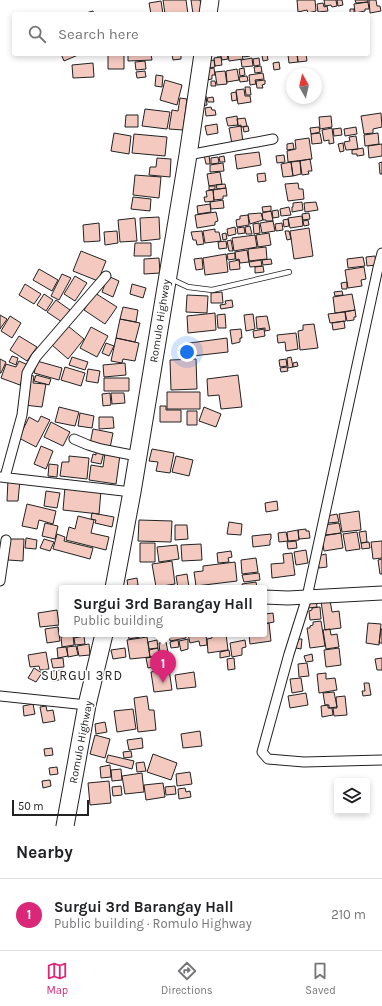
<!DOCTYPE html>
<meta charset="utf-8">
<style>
body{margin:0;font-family:Karla,sans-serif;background:#f2f2f2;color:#202124}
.controls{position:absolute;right:12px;bottom:12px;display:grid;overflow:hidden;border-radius:4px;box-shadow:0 2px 6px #0003}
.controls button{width:36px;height:36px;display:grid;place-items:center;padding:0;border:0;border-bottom:1px solid #e0e0e0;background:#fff;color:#202124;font:20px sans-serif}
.compass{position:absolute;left:286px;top:68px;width:36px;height:36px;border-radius:50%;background:#fff;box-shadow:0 2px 6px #0003;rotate:352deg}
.scale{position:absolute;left:12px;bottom:10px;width:77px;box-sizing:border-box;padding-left:4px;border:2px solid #222;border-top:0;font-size:11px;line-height:14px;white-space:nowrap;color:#222;-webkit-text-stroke:3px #fff;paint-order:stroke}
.you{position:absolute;left:187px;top:352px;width:14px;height:14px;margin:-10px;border:3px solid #fff;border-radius:50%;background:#1a73e8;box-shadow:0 0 0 6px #1a73e833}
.badge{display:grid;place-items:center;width:26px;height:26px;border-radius:50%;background:#db2777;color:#fff;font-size:13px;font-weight:700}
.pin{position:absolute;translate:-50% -33px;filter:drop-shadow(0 1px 2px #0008)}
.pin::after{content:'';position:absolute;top:21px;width:14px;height:12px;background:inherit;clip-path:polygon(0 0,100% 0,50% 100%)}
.popup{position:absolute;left:59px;top:585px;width:208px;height:52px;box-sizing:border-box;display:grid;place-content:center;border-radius:4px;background:#fff;filter:drop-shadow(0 1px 3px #0005);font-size:13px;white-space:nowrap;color:#757577}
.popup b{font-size:15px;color:#202124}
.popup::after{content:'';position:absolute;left:50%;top:100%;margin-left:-8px;border:8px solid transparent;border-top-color:#fff}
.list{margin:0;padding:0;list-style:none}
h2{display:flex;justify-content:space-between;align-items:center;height:52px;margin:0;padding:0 16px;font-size:17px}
h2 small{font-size:13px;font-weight:400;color:#757577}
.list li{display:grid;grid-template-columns:26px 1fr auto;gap:12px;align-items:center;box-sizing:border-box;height:72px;padding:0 16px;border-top:1px solid #e0e0e0}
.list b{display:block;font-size:15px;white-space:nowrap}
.list p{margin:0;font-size:13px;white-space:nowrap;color:#757577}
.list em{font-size:13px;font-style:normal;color:#757577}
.icon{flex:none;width:22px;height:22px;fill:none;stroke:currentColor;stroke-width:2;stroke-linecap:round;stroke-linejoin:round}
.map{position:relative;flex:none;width:382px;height:826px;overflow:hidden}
.search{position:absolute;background:#fff;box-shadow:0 2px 6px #0003;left:12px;right:12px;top:12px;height:44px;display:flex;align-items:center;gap:10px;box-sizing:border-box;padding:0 14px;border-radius:4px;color:#757577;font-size:15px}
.sheet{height:124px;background:#fff}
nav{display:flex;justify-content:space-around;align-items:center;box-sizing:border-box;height:56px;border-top:1px solid #e0e0e0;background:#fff;font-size:11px;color:#757577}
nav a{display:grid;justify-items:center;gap:2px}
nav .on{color:#db2777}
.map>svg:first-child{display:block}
</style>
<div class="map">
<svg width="382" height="826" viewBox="0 0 382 826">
<rect width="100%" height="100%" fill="#fff"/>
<!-- building -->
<path fill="#f3c9c0" stroke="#222" d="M163,0h23l2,14h-23z
M191,0h9l3,14h-10z
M297,0h18l1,11 -8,2 -1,-3 -9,2z
M324,0h12l1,6 -5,1 -1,-2 -6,1z
M337,0h5l1,5 -5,1z
M355,0h13v2l-12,1z
M369,0h7l1,6h3l1,5 -11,2z
M161,1l2,13h-12l-2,-11z
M368,2l1,7h-4v2l-10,2 -1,-9z
M323,3l1,4 3,-1 1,5 -10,1 -1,-8z
M350,9h4v4h-4z
M93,11l1,3h-12z
M61,54h16l1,1 -14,6z
M108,54h16v15h-16z
M128,54h23l1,6 -24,1z
M172,54h9v5l-8,1z
M217,54h10l1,5 -6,1 -1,-4h-4z
M228,54h14l1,5 -14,2z
M243,54h7v2l-6,1z
M267,54l1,6 -5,1 -1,-6z
M297,54h9l1,7 -9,1z
M297,54l1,8 -9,1 -1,-8z
M221,57l1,8 -7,1 -1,-8z
M252,58l1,8 -11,1 -1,-7z
M259,58l1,7 -6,1 -1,-7z
M214,60l1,7 -6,1 -1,-7z
M145,61l1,8 -10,1 -1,-8z
M279,62l1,7 -6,1 -1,-7z
M93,63l1,14 -21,1 -1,-13z
M261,66l1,6 -7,1 -1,-6z
M214,68l1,7h-3v4l-5,1 -1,-11z
M244,68l1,7 -5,1 -1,-7z
M237,69l2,11 -12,2 -1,-11z
M145,71l1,6 -9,1 -1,-6z
M225,71l2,13 -10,1 -2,-13z
M263,73l1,6 -9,1 1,4 -6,1 -1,-10z
M156,75l7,1 -1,11 -7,-1z
M247,76l1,5 -8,1 -1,-5z
M165,80l17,5 -5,20 -17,-5z
M265,80v4l-3,1 1,3h-6l-1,-7z
M211,81h4l1,5h-5z
M245,87h5l1,8h-5z
M244,89l1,7h5l1,6 -13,2 -2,-14z
M236,92l1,8 -5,1 -1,-8z
M200,96h6l1,9 -5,1z
M213,97l1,5h-6l-1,-4z
M180,98l7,1 -4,31 -14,-1 3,-19 6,1z
M211,107l1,3h3l1,5 -10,1 -1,-8z
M145,109l25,3 -3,17 -25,-3z
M381,113l1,14 -9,2v4l-9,1 -3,-18z
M126,115h12v12h-13z
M237,116l1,9 -10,1 -2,-8z
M331,116l1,11 -12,2 -1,-12z
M245,118l2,8 -6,1v-2l-3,1 -1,-7z
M217,124l1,9 -11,2 -2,-9z
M241,126l2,17 -11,1 -3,-16z
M248,126l1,5 -5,1 -1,-5z
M319,127l1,5 -9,2 -1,-6z
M356,127l1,7 -12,2 -1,-7z
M332,128l2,15 -5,1v-4l-5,1 -2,-11z
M341,128l1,7 -8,1 -1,-7z
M114,133l17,3 -2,18 -18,-3z
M320,133l2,10 -10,1 -1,-10z
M378,133l1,11 -14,2 -1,-11z
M134,134l33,3 -2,19 -33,-3z
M356,136l2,13 -12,1 -2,-8 6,-1 -1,-4z
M309,138l3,21 -24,3 -1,-11 9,-2 -1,-9z
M293,143l1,6 -7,1v-6z
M343,143l1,8 -4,1 -2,-8z
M382,144v12l-13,2 -1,-12z
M363,148l1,7 -7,1v-2h-5v-4z
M259,152l2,13 -24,4 -2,-14z
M204,155h5l1,9h-4z
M284,155l1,7 -8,1 -1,-7z
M224,156l1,6h-5l-1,-5z
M218,157l1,6 -8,1v-6z
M157,158l14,1 -1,18 -21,-2 1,-8h6z
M310,159l2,12h-4l1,3 -7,1 -2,-14z
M300,161l1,13 -8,2 -2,-14z
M291,162l2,14 -10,1 -2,-13z
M382,162v12h-2l-1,-11z
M223,163l1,8 -14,1v-7z
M220,172l2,12 -13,2 -2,-12z
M265,173l1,8 -8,1 -1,-8z
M135,175l26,2 -2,21 -26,-3z
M298,183l1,6h4l1,10 -16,2 -3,-17z
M225,184l1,4 -9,1 -1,-4z
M209,186h6v3l-6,1z
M226,188l1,8h-4v3l-9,1 -1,-10z
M213,190l1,11 -9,1 -1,-5h3l-1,-6z
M133,197l18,2 -1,12 -19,-2z
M223,200l1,8 -13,1 -1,-7z
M302,202l1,8 -11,2v-5h1v-4z
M316,202l2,8 -13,2 -1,-9z
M210,204l1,8 -13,2 -1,-8z
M271,206v5l-8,1 -1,-5z
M289,207l2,8 -10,1 -1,-7z
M278,210l1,7 -6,1 -1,-7z
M271,211l2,10h-7v-1h-3l-1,-7z
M216,212l2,9 -3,1v3l-18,3 -2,-13z
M261,213l2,7 -13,4 -2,-10z
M309,213l1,6 -7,1 -1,-6z
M248,215l1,10 -12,2 -1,-7 4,-1v-3z
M302,216l1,10 -13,2 -2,-10z
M159,217l1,22 -19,2 -1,-23z
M135,218l2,23 -17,1 -2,-22z
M288,219l1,7 -5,1 -1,-7z
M308,220l1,5 -5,1 -1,-5z
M273,221l2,10 -13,2 -2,-10z
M99,223l1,18 -16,1 -1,-17z
M259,223l1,10 -6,1 -1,-10z
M282,223l1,7 -7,1 -1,-7z
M250,226l2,8h-6l-1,-7z
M235,227l1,7 -8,2 -1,-7z
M244,227l1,6 -7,1 -1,-6z
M309,228l4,28 -19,3 -4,-28z
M215,229v3h4l2,9 -16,2 -2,-12z
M117,231l1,12 -13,2 -1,-13z
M202,231l2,13 -7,1 -1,-5h-3l-2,-8z
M285,231h4l2,8 -4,1z
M226,233l1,6 -4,1 -1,-6z
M269,233l2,12 -13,2 -2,-12z
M255,235l2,12 -23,4 -2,-13z
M231,240l2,11h-4l-2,-10z
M226,241l1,7 -8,1 -1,-7z
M135,243h16v13h-17z
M266,247l1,12 -18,2 -1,-12z
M247,250l2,12 -9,1 -1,-4 -3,1 -1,-8z
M81,251l25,10 -8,20 -25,-10z
M235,253v6l-7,1 -1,-6z
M226,254l2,18 -23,3 -2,-17z
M375,256l1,9 -9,1 -1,-9z
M363,257l2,9 -17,2 -1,-9z
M159,258l1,15 -16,1v-15z
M202,258l1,11 -7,1 -2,-11z
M271,259l1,5 -9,1 -1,-5z
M239,260l1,9 -10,1 -1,-8z
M261,260l1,6 -12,1 -1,-5z
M263,266l1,6 -9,1v-6z
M364,267l2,12 -5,1 1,6 -14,2 -3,-18z
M39,269l19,11 -6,11 -19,-11z
M62,274l9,4 -12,22 -8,-4z
M75,276l12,7 -12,18 -11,-7z
M108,276l11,5 -6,16 -11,-5z
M347,282v7h-5l-1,-6z
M25,284l16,10 -7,10 -15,-9z
M132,284l14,4 -3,10 -13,-4z
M342,291l1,4 -8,1 -1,-4z
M222,292l1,11h-12v-10z
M95,293l22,14 -12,17 -21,-14z
M44,294l9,6 -7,11 -9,-6z
M352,294l3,16 -20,3 -2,-16z
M187,295l21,1 -1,17 -21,-1z
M56,300l14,10 -8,12 -15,-10z
M232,300l1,7 -12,2 -1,-4 6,-1 -1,-3z
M123,307l15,3 -2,12 -16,-3z
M355,310l1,7h-2v3l-7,1 -2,-9z
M345,312l1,9 -16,2 -2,-9z
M215,313l1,17 -28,3 -1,-17z
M225,314l1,14h-8l-1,-13z
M253,314l2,15 -9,2 -2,-16z
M0,315l7,4 -7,10z
M10,316l11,7 -9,15 -11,-7z
M267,316l3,14 -5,1v-3l-8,1 -1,-12z
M120,319l20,4 -5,19 -19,-4z
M344,321l1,7 -12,2 -1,-7z
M314,324l4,24 -18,2 -2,-19 5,-1v-5z
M68,326l16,13 -16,20 -16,-14z
M91,327l17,9 -11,21 -17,-9z
M241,329l1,9h-2v4l-8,2 -2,-14z
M264,329l1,7 -11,2 -1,-7z
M296,333l2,16 -12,2 -1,-9 -7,1 -1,-8z
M19,336l18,11 -10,14 -17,-11z
M116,338l23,5 -4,18 -12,-2 -1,4 -11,-2z
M227,338l1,14 -44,5 -2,-13z
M106,343l8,3 -5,10 -7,-3z
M12,356l6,2 -2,7 -7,-3z
M72,357l16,5 -3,8 -16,-5z
M291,357l2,10 -5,1 -1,-10z
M0,359l6,3 -5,11h-1z
M196,359l1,30 -26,1 -1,-30z
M286,359l1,7 -7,1 -1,-7z
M19,361l9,4 -8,20 -19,-7 5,-14 10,3z
M37,361l25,7 -3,12 -25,-7z
M297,362l1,4 -5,1v-4z
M125,363l1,12 -22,2 -1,-12z
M65,367l20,6 -4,13 -20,-6z
M287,367l1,4 -7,1 -1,-4z
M88,369l12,2 -2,12 -12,-2z
M28,375l6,1 -1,7 13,1 -4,23 -18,-2z
M36,375l15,4 -2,6 -15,-4z
M238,375l4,32 -21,2 -2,-14 -11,1 -1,-17z
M104,378h25v13h-25z
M167,392h33v17h-33z
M110,393l1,12 -8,1 -1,-12z
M111,393h13l1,10 -13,1z
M160,406h6v4h15v12h-21z
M59,407l20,5 -4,14 -20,-4z
M204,407l17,7 -5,13 -17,-6z
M187,411h10v14h-10z
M80,413l14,3 -2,12 -14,-2z
M41,416l9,4 -14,27 -17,-9 10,-21 9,5z
M99,417h14l1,11 -15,1z
M51,422l19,10 -7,14 -19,-9z
M93,429l20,4 -3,15 -20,-4z
M41,446l12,5 -7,18 -12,-5z
M152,449l22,4 -4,20 -14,-2 2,-9 -9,-1z
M96,450l8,2 -3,12 -10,-2 2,-8 3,1z
M105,453l15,2 -4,29 -27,-4 2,-15 12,2z
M69,456l20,2 -2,21 -27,-3 2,-14h7z
M176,456l17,4 -4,16 -17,-4z
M49,464l9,1 -1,12 -9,-1z
M8,479l12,1 -2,21h-11z
M65,487l36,4 -2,23 -36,-4z
M46,491l14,2 -3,15 -13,-2z
M277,501l1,9 -12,2 -1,-9z
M27,504l29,7 -3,13 -14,-4 -2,9 -15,-3z
M359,511l2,19 -19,2 -3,-18z
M92,513l22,4 -2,10 -17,-4 1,-3 -5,-1z
M337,514l2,8 -11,1 -1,-7z
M78,516l16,4 -3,13 18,4 -3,13 -40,-10 3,-13 6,2z
M139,520l33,1 -1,21 -33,-1z
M229,522l13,2 -1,11 -14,-1z
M45,523l13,3 -3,13 -13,-3z
M339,523l2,10 -15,2 -2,-10z
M175,525h12l1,14 -13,1z
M306,529v2h3l1,7 -11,1 -1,-9z
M298,530l1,10 -11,1 -1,-9z
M366,531l1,11 -6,1 -2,-11z
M286,532l2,9 -9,1 -1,-9z
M357,532l3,17 -14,2 -3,-17z
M341,533l2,15 -19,3 -2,-15z
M57,534l8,3 -1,4 29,7 -3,11 -37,-10z
M271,534v5l-1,1v5l-17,2 -1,-11z
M26,538l11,2 -1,9 -11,-1z
M9,539h15l-1,22 -15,-1z
M44,539l10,3 -4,9 -10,-3z
M296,541l1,7 -9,1 -1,-7z
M382,541v17l-9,1 -2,-17z
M369,542l1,6 -8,1 -1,-6z
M140,543h15v19h-15z
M201,544l1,16 -20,1 -1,-16z
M177,545l2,14 -20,3 -2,-15z
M306,550l2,13 -12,2 -2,-13z
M231,551l1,6 -4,1 1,4 -11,1 -1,-10z
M292,553l3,22 -23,3 -1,-14 13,-1 -1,-9z
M326,554l1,13 -8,1 -2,-12z
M256,558l2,14 -16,2 -1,-14z
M382,559v15h-2l-2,-14z
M172,561l3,23 -19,3 -4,-23z
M235,562l2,19 -41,5 -2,-14 9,-1v-5z
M259,573l1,7 -16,2 -2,-7z
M187,574l2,13 -11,1 -2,-12z
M137,578l1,7 -10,2 -1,-7z
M256,582l1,6h-14l-1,-4z
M316,599l1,8 -9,1 -1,-7z
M330,600l2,12 7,-1 2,17 -16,2 -4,-29z
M320,607l1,12 -11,1 -1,-9 3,-1v-2z
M264,608l1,6 8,-1 1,9 -10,2z
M57,610l2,15 -19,2 -2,-14z
M321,621l4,25 -15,2 -3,-20h3v-2l3,-1v-3z
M269,623l2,18 -21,3 -1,-10h15v-10z
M368,623l13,1 -2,21 -13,-2z
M62,626v8l9,1 -11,1 -1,-9z
M58,627l2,14 -13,2 -2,-14z
M330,629l1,6 6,-1 2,13 -13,2 -3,-19z
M381,629h1v14h-3z
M73,634h9v2l-9,1z
M128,634h12v3l-11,2z
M169,634h16l1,4 -16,3z
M188,634h18l1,11 -7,1 -1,-5 -9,2z
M212,634h14l2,16 -20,3 -1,-14 5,-1z
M73,635l1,10 -12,2 -1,-10z
M84,636l1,8 -10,1 -1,-7z
M147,637l3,20 -20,2 -3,-19z
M188,639v10l-7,2 -2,-10z
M296,639h6l-1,10 -5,-1z
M157,640l1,8 -9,1 -1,-7z
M178,640l1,7 -8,1 -1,-6z
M245,640l1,7 -4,1v7l-10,2 -2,-14z
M166,642l2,10 -8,1 -1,-10z
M89,644l1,11 -11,1 -2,-10z
M76,646l2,9 -10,2 -1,-10z
M66,647l2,9 -10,2 -1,-10z
M125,648l1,9 -13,2 -2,-9z
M158,648l1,8 -9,1 -1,-7z
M339,648l2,17 -15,2 -2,-17z
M229,650l1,6 -10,2v-6z
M46,652l3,17 -9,1 -1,-4 -9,1 -2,-12z
M312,654l1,7 -7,1 -2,-6z
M159,656l1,10 -12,2 -2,-10z
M63,658l1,9 -11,1 -2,-9z
M234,658l1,11 -7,1 -1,-11z
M382,658v12h-5l-2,-11z
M307,663l2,13 -10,1 -1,-13z
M34,668l8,5 -6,9 -8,-4z
M169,669l3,21 -18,2 -3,-20z
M63,670l1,9 -11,2 -1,-10z
M194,672l2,15 -19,2 -2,-14z
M326,673v6l9,-1 2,12 -18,3 -2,-19z
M301,678l2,13 -11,2 -2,-14z
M364,683h5l2,12 -8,1 -1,-5h3z
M334,692l3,15 -8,1v-3h-4l-2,-12z
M306,693l2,12 -18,3 -2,-12z
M147,696l2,14h5l2,20 -18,2 -4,-34z
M345,696l2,19 -13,1 -1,-8h4l-1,-11z
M33,704l2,10 -11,2 -1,-10z
M328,705v3h4l1,7 -11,2 -1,-11z
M46,706l1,5 6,-1 2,11 -12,2 -3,-16z
M133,709l3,20 -19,3 -3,-21z
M105,722l2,10 -11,2 -1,-10z
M200,731l2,15 -19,2 -2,-14z
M95,735l15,4 -5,19 -15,-4z
M142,738l1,10 -14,2 -2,-10z
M52,748l1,7 -8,1 -1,-7z
M131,751l1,6 -8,1 -1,-6z
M153,754l24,9 -6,17 -24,-8z
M108,755l26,6 -2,8 -26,-7z
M144,762l2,9 -9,1 -1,-9z
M110,765l1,12 -10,1 -1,-11z
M57,767l1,7 -8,1 -1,-7z
M121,769l1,11 -10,1 -1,-11z
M190,772l2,12 -15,2 -1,-12z
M142,773l2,19 -19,2 -3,-18z
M50,780l1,6 -8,2 -1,-7z
M109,781l2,22 -21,2 -2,-22z
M163,783l2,14 -19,3 -2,-15z
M121,786l1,9 -9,1 -1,-9z
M175,786l1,8 -10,1 -1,-8z
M185,788l1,4 4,-1 1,6 -12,2 -1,-10z"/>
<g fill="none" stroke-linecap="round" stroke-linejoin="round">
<defs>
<path id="lane" d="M171,279l17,8 24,3 77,-18"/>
<path id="street" d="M188,155l85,-16
M382,253l-4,15 -71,329 -18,57 -27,98 6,7 36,3 78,-2
M74,439l14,6 13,4 36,7
M0,477l132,15
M5,477l17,-62 5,-42 9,-16 70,-81
M0,581l6,-41
M0,696l87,9"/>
<path id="secondary" d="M264,597l24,1 94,-5"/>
<path id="highway" d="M208,14l2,-14
M114,588l18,-96 56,-337 15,-101
M65,826l22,-121 17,-71"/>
</defs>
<!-- lane casing -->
<use href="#lane" stroke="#222" stroke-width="6"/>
<!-- street casing -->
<use href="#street" stroke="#222" stroke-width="11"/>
<!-- secondary casing -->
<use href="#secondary" stroke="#222" stroke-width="15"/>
<!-- highway casing -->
<use href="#highway" stroke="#222" stroke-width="19"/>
<!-- lane -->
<use href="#lane" stroke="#fff" stroke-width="4.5"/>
<!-- street -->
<use href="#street" stroke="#fff" stroke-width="9"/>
<!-- secondary -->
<use href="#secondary" stroke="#fff" stroke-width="13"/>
<!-- highway -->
<use href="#highway" stroke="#fff" stroke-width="17"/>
</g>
<g text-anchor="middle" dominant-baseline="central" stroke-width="3" stroke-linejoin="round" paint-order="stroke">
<!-- street labels -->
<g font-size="11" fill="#222" stroke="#fff">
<text transform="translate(160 321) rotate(-81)">Romulo Highway</text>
<text transform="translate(81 742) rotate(-79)">Romulo Highway</text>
</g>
<!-- quarter labels -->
<g font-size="13" letter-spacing="1" fill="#222" stroke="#fff">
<text x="82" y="675">SURGUI 3RD</text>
</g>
</g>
</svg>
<div class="controls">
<button><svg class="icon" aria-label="layers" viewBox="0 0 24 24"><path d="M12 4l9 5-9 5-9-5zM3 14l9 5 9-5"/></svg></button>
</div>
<svg class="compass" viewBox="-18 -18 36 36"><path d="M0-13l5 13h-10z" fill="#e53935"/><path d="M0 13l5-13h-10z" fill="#757577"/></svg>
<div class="scale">50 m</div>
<div class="you"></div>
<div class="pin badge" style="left:163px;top:683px">1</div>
<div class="popup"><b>Surgui 3rd Barangay Hall</b>Public building</div>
<div class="search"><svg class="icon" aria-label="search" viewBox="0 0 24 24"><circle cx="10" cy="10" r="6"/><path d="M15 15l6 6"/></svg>Search here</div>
</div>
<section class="sheet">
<h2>Nearby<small></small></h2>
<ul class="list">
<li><span class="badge">1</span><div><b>Surgui 3rd Barangay Hall</b><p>Public building · Romulo Highway</p></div><em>210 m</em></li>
</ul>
</section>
<nav>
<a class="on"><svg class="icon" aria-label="map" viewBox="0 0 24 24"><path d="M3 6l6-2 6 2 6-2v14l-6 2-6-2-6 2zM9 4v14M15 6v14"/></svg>Map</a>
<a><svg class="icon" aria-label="directions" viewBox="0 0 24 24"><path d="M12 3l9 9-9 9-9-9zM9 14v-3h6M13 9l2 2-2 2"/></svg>Directions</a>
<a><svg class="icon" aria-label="saved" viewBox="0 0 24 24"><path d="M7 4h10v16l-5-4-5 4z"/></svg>Saved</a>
</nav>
